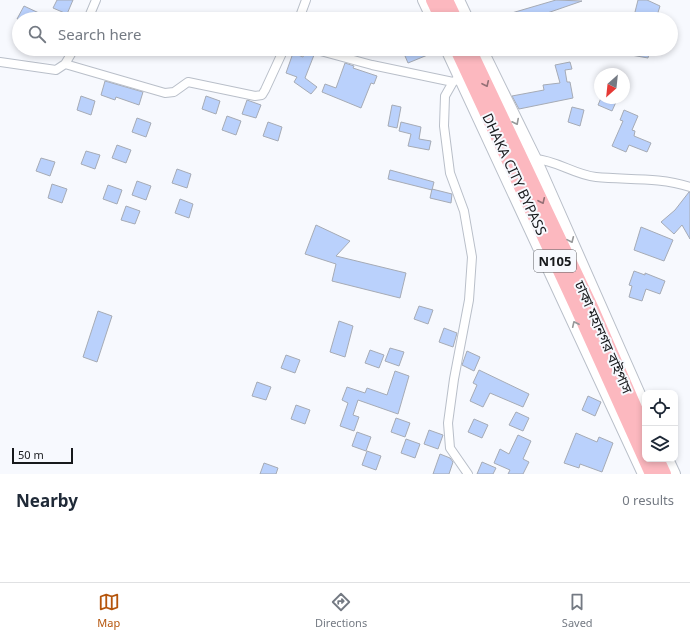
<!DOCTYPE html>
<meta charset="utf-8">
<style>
body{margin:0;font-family:"Noto Sans","Noto Sans Bengali",sans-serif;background:#f6f6f7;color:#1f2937}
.controls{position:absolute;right:12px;bottom:12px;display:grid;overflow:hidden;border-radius:8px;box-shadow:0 2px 6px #0003}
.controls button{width:36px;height:36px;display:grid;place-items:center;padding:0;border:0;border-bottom:1px solid #e0e1e3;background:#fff;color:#1f2937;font:20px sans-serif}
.compass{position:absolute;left:594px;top:68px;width:36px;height:36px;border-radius:50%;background:#fff;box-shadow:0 2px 6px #0003;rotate:207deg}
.scale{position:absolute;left:12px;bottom:10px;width:61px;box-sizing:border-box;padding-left:4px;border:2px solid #17191c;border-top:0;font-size:11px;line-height:14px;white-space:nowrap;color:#17191c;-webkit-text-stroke:3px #f7f9fe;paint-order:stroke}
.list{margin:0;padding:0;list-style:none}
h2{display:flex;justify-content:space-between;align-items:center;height:52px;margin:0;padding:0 16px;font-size:17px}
h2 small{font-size:13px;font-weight:400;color:#747a83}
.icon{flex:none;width:22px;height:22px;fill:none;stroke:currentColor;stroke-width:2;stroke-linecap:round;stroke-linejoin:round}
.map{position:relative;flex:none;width:690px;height:474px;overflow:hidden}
.search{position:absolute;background:#fff;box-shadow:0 2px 6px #0003;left:12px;right:12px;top:12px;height:44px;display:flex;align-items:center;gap:10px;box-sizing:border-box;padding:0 14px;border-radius:22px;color:#747a83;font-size:15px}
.sheet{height:108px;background:#fff}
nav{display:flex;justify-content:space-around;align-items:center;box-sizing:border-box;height:56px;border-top:1px solid #e0e1e3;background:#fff;font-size:11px;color:#747a83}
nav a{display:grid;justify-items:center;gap:2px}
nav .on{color:#b5550c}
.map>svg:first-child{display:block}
</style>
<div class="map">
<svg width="690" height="474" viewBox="0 0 690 474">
<rect width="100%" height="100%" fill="#f7f9fe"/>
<!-- building -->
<path fill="#bad1fc" stroke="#a6abb5" d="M57,0h16l-6,14 -14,-6z
M556,0l26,1 -52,18h-32v-2z
M638,0h9l13,6 -4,13h-13l-9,-3z
M24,6l15,7 -3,6h-19z
M402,49h26l2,5 -22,9z
M631,49h19l-2,9 -17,-3z
M306,50l8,5 -9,23 12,9 -6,7 -17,-12 3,-5 -11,-4 7,-20 10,4z
M570,62l2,7 -7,1 2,12h3l3,16 -54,11 -7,-13 32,-6 -1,-5 17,-2 -5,-18z
M345,63l9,3 -1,2 24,8 -3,8 -3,-1 -10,25 -39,-16 3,-8 11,4z
M105,81l38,11 -4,13 -23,-8 -1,3 -14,-5z
M81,96l14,5 -4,14 -14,-5z
M206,96l14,5 -4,13 -14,-5z
M601,98h6l9,4 -4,9 -14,-6z
M247,100l14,5 -5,13 -14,-4z
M392,105l9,2 -4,21 -9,-2z
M572,107l12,3 -4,16 -12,-4z
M624,110l14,6 -6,14 3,1 -1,5 17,7 -4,9 -18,-7 -3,7 -14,-6 11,-25 -3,-1z
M227,116l14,5 -5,14 -14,-5z
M137,118l14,5 -5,14 -14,-5z
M268,122l14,5 -4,14 -15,-5z
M401,122l20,5 -2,12 12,2 -2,9 -21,-4 3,-12 -12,-3z
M117,145l14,5 -5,13 -14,-5z
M86,151l14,4 -5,14 -14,-5z
M41,158l14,4 -5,14 -14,-5z
M177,169l14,5 -4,14 -15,-5z
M390,170l44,12 -2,8 -44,-11z
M137,181l14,5 -5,14 -14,-5z
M52,184l15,5 -5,14 -14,-5z
M108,185l14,5 -5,14 -14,-5z
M432,189l20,5 -1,9 -21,-5z
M689,192h1v47l-8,-14 -8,9 -13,-12 14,-12z
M180,199l13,5 -4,14 -14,-5z
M126,206l14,5 -5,13 -14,-4z
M316,225l34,16 -14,15 70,17 -6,25 -68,-17 4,-17 -31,-10z
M641,227l32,13 -9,21 -30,-11z
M634,271l11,4v-2l20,8 -5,13 -14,-5 -4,12 -13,-4 3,-11 -3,-1z
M419,306l14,4 -5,14 -14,-5z
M98,311l14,5 -15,46 -14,-5z
M339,321l14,5 -8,31 -15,-5z
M444,328l13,5 -4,14 -14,-5z
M390,348l14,4 -5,14 -14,-5z
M370,350l14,5 -5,13 -14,-5z
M467,351l13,6 -6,14 -12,-6z
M286,355l14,5 -5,13 -14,-5z
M479,370l50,24 -6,13 -33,-14 -7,14 -13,-6 7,-16 -4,-2z
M395,371l14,5 -11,38 -40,-14 -5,15 6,2 -5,14 -14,-5 8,-23 -6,-3 5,-13 18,6 2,-5 20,7z
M257,382l14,5 -5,13 -14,-4z
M588,396l13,6 -6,14 -13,-6z
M296,405l14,5 -5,14 -14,-5z
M516,412l13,6 -6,13 -14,-6z
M396,418l14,5 -5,14 -14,-5z
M474,419l14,6 -6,13 -14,-6z
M429,430l14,5 -5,14 -14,-5z
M357,432l14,5 -5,14 -14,-5z
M576,433l21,9 2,-5 14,6 -11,29 -22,-8 -1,4 -15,-5z
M518,435l13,6 -8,18 6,3 -6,12h-15l2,-4 -16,-7 6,-14 9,5z
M406,439l14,5 -5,14 -14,-5z
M367,451l14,5 -5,14 -14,-5z
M440,454l10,4 3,4 -4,12h-16z
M482,462l14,6 -3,6h-16z
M264,463l14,5 -2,6h-16z"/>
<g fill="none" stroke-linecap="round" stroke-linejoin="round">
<defs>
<path id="minor" d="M88,19l8,-19
M299,19l7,-19
M313,49l59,16 81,17
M0,62l56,8 9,-6 9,-15
M65,64l100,29 9,-1 14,-10 67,14 7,-1 3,-5 18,-39 3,-2
M460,78l-7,4 -8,14 -1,30 6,47 14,38 8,46 -3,43 -15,79 -6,44 2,25 18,26
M535,159c21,1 40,16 61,18 32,3 63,0 94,10"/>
<path id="secondary" d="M424,0l9,19
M458,0l9,19
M447,49l197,425
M481,49l54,110 110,249
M667,459l7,15"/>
<path id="trunk" d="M433,0l9,19
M446,0l9,19
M457,49l118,254 77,171
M469,49l123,260 53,122
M657,459l7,15"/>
</defs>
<!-- minor casing -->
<use href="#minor" stroke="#b9bfc9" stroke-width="10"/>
<!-- secondary casing -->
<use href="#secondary" stroke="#b9bfc9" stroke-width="14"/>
<!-- trunk casing -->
<use href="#trunk" stroke="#d5d6d6" stroke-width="16"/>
<!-- minor -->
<use href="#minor" stroke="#fff" stroke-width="8"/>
<!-- secondary -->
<use href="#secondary" stroke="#fff" stroke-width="12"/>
<!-- trunk -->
<use href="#trunk" stroke="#fcb8bf" stroke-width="14"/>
</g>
<!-- one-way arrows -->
<defs><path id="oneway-chevron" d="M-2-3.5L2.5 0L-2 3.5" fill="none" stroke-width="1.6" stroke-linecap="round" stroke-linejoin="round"/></defs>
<g stroke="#957076">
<use href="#oneway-chevron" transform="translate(486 84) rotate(65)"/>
<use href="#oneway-chevron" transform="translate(542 201) rotate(65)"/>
</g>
<g stroke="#979899">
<use href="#oneway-chevron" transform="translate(516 122) rotate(63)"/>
<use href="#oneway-chevron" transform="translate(571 240) rotate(66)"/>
<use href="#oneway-chevron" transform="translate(575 324) rotate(-115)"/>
</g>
<g text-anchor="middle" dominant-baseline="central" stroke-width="4" stroke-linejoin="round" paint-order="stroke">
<!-- shield labels -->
<rect fill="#f7f9fe" stroke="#5a5c60" stroke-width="1" x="534" y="250" width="42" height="22" rx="3"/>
<g font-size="13" font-weight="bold" fill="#17191c">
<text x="555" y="261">N105</text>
</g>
<!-- street labels -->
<g font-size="14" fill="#17191c" stroke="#f7f9fe">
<text transform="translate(515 174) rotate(65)">DHAKA CITY BYPASS</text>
<text transform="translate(604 337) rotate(66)">ঢাকা মহানগর বাইপাস</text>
</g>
</g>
</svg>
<div class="controls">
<button><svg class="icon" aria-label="locate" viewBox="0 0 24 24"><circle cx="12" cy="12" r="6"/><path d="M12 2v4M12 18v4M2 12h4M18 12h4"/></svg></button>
<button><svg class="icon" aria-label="layers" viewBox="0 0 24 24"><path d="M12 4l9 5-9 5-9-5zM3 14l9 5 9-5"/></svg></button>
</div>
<svg class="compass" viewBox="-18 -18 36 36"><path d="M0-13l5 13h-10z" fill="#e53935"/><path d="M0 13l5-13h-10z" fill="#747a83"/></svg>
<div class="scale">50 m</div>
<div class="search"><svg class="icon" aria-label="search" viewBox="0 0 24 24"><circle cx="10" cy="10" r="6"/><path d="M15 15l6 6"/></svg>Search here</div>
</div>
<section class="sheet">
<h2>Nearby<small>0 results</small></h2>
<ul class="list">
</ul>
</section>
<nav>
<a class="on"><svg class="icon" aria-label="map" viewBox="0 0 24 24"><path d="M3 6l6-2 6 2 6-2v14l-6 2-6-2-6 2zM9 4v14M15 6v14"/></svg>Map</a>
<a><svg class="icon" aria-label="directions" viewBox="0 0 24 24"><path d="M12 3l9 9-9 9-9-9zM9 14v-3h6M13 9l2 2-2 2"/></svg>Directions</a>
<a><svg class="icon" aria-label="saved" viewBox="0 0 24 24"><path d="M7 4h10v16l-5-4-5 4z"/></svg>Saved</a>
</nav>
